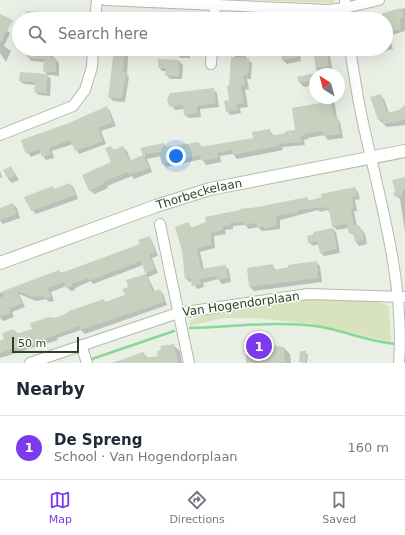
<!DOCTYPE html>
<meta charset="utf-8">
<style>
body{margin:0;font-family:"DejaVu Sans",sans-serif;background:#f6f6f7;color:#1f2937}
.compass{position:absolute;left:309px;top:68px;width:36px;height:36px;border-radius:50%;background:#fff;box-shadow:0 4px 16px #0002;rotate:324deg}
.scale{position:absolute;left:12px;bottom:10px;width:67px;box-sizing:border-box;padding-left:4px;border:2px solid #2c4323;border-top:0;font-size:11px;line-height:14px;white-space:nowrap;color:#2c4323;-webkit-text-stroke:3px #f9fbf7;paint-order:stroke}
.you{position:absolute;left:176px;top:156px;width:14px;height:14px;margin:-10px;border:3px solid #fff;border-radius:50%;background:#1a73e8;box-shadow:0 0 0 6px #1a73e833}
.badge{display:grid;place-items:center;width:26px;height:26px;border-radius:50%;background:#7c3aed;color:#fff;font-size:13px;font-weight:700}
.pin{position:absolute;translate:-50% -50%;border:2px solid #fff;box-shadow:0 1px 4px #0006}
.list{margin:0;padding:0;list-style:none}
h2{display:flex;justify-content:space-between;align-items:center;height:52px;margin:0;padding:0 16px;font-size:17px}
h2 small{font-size:13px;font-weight:400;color:#747a83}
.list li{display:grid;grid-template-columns:26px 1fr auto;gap:12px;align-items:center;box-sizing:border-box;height:64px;padding:0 16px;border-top:1px solid #e0e1e3}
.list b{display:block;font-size:15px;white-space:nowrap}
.list p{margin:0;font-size:13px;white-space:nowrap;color:#747a83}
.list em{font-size:13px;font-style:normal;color:#747a83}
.icon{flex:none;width:22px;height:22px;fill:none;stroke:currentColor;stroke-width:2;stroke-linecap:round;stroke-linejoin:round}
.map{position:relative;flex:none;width:405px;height:363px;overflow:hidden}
.search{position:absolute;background:#fff;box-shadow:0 4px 16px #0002;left:12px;right:12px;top:12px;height:44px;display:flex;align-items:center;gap:10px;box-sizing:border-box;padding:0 14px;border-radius:22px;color:#747a83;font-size:15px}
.sheet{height:116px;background:#fff}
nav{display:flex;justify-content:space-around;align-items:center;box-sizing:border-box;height:56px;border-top:1px solid #e0e1e3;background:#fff;font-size:11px;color:#747a83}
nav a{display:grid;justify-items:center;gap:2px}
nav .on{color:#7c3aed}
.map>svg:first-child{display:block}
</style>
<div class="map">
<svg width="405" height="363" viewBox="0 0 405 363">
<rect width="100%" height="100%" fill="#eaefe6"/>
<!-- green -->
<path fill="#d8e2bd" d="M246,0h89l-2,3z
M331,298l48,1v3l10,4 2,36 -79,-18 -58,-6h-31l-34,8 1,-5c31,-18 104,-20 141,-23z"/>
<!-- shadow -->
<path fill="#0003" d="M405,8v23l-16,5 4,13 -12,3 -3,-3h8v-30h-19z
M42,13l3,3v3h-19z
M61,14l14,1 4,4h-18z
M0,26l10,7 -6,13 7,5 -5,11 -6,-9z
M115,49h21v7h-8l-1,19 2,2 -4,25 -12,-1 -4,-4z
M178,49h12v9h-9l-4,-4z
M236,49h11l-1,10 6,4 -1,16h-4l2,10 -4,1 3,17 -8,1 1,5 -11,2 -3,-4 3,-10v-14z
M313,49h16l4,25h-18v11l-11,2 -4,-4 -2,-6 19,-4z
M297,51l3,4 1,6 -14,3 -4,-4 -1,-7z
M51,54l8,9v13l-11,-1 -4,-4 1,-9 -14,-1 -3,-4z
M179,61l4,4 -1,14h-12l-4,-4v-4h-4l-3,-4z
M47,75l4,4 -1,17 -11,-1 -4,-3 1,-7 -12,-1 -4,-3z
M213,89l4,4 2,14 -19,2 1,8 -12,1 -4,-3 -1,-6 -9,1 -7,-11 2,-5z
M380,95l4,4 5,14 11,-2 5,-5v19l-18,2 -8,-7z
M321,98h16l-3,1 3,19 3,4 3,16 -15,2 -4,-5 -16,3v1l-4,1 1,5 -23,2 1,3 -46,9 -4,-5 -13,2 1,6 -15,3 -4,-6 -35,8 -4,-4 -1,-7 -15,3 5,13 -18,7 -2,-3 -25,10 1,2 -14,6 -4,-4 22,-28 -1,-15 3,3 9,-3 4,4 4,10 14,-5 -3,-8 22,-4 4,4 31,-4 4,4 51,-9 15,-9 5,6 22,-6 -3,-22 29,-5z
M107,108l3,3 6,15 -15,5 5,13 -27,10 -6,-10 -21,7 2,7 -8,2 -5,-7 -10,4 -3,-4 41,-29z
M11,167l8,13 -7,3 -4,-4z
M0,171l2,6 -2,1z
M405,178v54l-5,-33 -6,-4z
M70,184l4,4 4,11 -42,15 -4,-4 21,-23 3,3z
M355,188l3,4 2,7 -5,1 2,11h-3l3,16 2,-1 6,8 2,10 -8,2 -3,-4 -1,-6 -5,-3 -1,-5 -12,2 -4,-4 -3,-14 -3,-2 -7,2 -2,-2 -38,10v9l-18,2 -4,-4 -9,2 -4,-4 -12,1v3l-8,1 1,4 -12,2 1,12 -15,4 4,18 21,-4 4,4 2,12 -9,2 -4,-5 -15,4 1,4 -7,2 -5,-8 -3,1 -3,-4 2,-55 4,5 66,-20 49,-10 3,3z
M13,204l4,4 3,10 -17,6 -3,-3v-12z
M333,229l3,3 4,21 -16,3 -3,-3 -2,-9 -6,2 -4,-4z
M149,237l3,4 6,15 -6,2 6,15 -10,4 7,15 5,-2 3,4 4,11 -82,29 -4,-4 -24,8 1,2 -58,18v-16l5,-2 9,-10 4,4 15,-4 21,-11 49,-19 3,3 20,-7 4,-9 -3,-6 20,-7 -4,-9 -50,19 -2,-3 -16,7v2l-4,1 -5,-5 -15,6 3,9 -5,1 -3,-3 -10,2 -17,-7 6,13 -13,5 2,5 -11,4 -3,-3v-25l59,-22 3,2 79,-29z
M316,262l4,4 2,16 -68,9 -4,-4 22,-22 4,5z
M173,345l7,6 2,12h-70l31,-10 6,6 10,-2z
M284,348l6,6 1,9h-44l-1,-11z
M300,352l8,2 -1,9 -7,-1z"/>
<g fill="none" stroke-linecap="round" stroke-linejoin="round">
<!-- stream -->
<path stroke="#8bd796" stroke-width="2.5" d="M190,328c39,-1 93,-8 132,-1 25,5 49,15 75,17
M92,359l82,-28"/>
</g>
<!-- building -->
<path fill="#c8d1c0" d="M401,8l3,10 -4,1 1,10 -14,3 -1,-13h-2l-1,-6z
M26,11l17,1 -1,7h-17z
M0,14l13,6 -13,24z
M114,49h11l-2,23h3l-4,26h-14z
M326,49l3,17 -13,2 -3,-18z
M297,50l1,7 -16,3 -1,-7z
M27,51l24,2v5h5v14h-13l1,-13 -17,-1z
M231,57l18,1v10l-2,7h-4l2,10 -4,1 3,17 -7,1 1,6 -12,2 -2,-11 5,-1 -2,-14h2z
M158,59l21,1v16l-14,-1 1,-7h-8z
M20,72l28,2 -2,19 -12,-1 1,-10 -16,-1z
M315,73v7l-16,3 -2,-6z
M214,88l2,15 -19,3 1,7 -14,2 -1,-10 -13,2 -3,-6 3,-8z
M381,94l6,19 12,-3 6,-5v14l-11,4 -1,-1 -10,2 -1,-5 -4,1 -8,-23z
M331,102l3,15h3l3,17 -17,2 -1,-5 -18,3 1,1 -5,1 2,6 -23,2v2l-46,9 -1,-5 -15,3 1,5 -16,3 -2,-6 -38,9 -2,-12 -16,3 5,13 -20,7 -1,-3 -24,10v2l-15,7 -7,-16 29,-13 -6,-14 6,-2 2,4 10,-4 6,15 14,-6 -3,-7 24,-5 1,4 34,-5 1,5 53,-9 -1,-6 18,-3 1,7 15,-3v-2l9,-1 -3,-22z
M107,106l6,16 -15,6 5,13 -28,10 -5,-11 -21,8 2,6 -9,3 -3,-8 -12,5 -2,-2 -4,-12 48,-17z
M11,166l4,10 -7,3 -5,-9z
M405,177v13h-2l-2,7 -8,-2 2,-5 -3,-10z
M70,183l5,12 -44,16 -3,-7h-1l-3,-7 29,-11 1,3z
M355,187l2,9 -5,1 2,10 -3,1 3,18 5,-1 1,4h2l2,11 -9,2 -2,-9 -4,1 -2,-10 -15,3 -3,-19 -4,1 -1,-2 -27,3 1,2 -22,4 1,10 -13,3v-2l-7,1 -1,-5 -12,2 -1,-4 -13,2v2l-8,2 1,3 -12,3v12l-14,3 4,21 25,-4 2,13 -11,2 -1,-4 -16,3 1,5 -9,2 -2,-9 -5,2 -3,-28 -7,-24 13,-5 2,6 16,-6 -1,-5 35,-7 -1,-1 19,-2 49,-10 1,4 14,-4 -1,-3z
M13,203l4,11 -17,6v-12z
M333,228l4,21 -17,4 -3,-12 -9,2 -1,-7 7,-2 -1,-2z
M149,236l6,16 -6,2 6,15 -10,4 -4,-12 -52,20 -1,-3 -16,6v2l-6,2 -2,-6 -16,6 3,9 -6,2 -2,-4 -11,2 -15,-6 5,13 -13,4 2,5 -11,4v-19l4,-2 -1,-5 56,-21 1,3 7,-2 73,-27 -2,-4z
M317,261l1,17 -69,9 -2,-19 26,-4 1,6 14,-2v-3z
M146,274l7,18 7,-3 4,13 -84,28 -1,-4 -58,22 -1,-2 -20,7v-12l4,-2 -2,-6 12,-4 2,5 16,-5 -2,-6 7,-2 12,-4 5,1 11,-4 4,-3 35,-12 1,3 20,-7 -3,-6 6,-2 -2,-7z
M174,344l4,19h-65l30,-11 2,6 13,-2 -1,-5 4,-1 -1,-4z
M264,344l20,3 1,16h-39v-12z
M300,351h6v11h-7z"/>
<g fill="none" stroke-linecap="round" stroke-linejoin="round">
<defs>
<path id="minor" d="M105,0l223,10 17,-2 34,-8
M345,0v19
M95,19l2,-19
M214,19l1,-14
M350,49c4,23 7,46 12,69 17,80 43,162 37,245
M211,64l1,-15
M0,135l73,-29 12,-16 7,-23 1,-18
M160,224l29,139
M81,345l6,18
M30,363l148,-50 130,-19 97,3"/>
<g id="secondary">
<path id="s1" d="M0,263l156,-57 54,-17 195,-38"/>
</g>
</defs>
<!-- minor casing -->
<use href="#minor" stroke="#b1bbac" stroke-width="12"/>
<!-- secondary casing -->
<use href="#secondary" stroke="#afbfa6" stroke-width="14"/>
<!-- minor -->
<use href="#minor" stroke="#fff" stroke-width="10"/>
<!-- secondary -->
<use href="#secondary" stroke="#fff" stroke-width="12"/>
</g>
<g text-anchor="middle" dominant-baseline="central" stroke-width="3.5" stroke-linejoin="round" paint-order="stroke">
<!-- street labels -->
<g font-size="12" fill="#2c4323" stroke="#f9fbf7">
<text stroke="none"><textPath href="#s1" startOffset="211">Thorbeckelaan</textPath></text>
<text transform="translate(241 304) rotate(-8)">Van Hogendorplaan</text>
</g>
</g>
</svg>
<svg class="compass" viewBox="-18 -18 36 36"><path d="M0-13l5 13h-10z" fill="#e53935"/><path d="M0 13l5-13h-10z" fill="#747a83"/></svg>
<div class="scale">50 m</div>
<div class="you"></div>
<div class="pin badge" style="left:259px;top:346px">1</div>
<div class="search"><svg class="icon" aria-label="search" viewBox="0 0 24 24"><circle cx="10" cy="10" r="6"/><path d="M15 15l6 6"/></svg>Search here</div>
</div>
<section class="sheet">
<h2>Nearby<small></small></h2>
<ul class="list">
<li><span class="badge">1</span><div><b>De Spreng</b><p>School · Van Hogendorplaan</p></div><em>160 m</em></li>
</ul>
</section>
<nav>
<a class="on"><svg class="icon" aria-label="map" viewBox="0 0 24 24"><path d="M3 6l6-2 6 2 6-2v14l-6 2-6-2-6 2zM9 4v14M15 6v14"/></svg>Map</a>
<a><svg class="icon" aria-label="directions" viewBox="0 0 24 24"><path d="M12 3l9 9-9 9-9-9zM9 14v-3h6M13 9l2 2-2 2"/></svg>Directions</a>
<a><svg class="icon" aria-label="saved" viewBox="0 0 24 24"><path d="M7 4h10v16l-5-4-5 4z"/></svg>Saved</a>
</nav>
